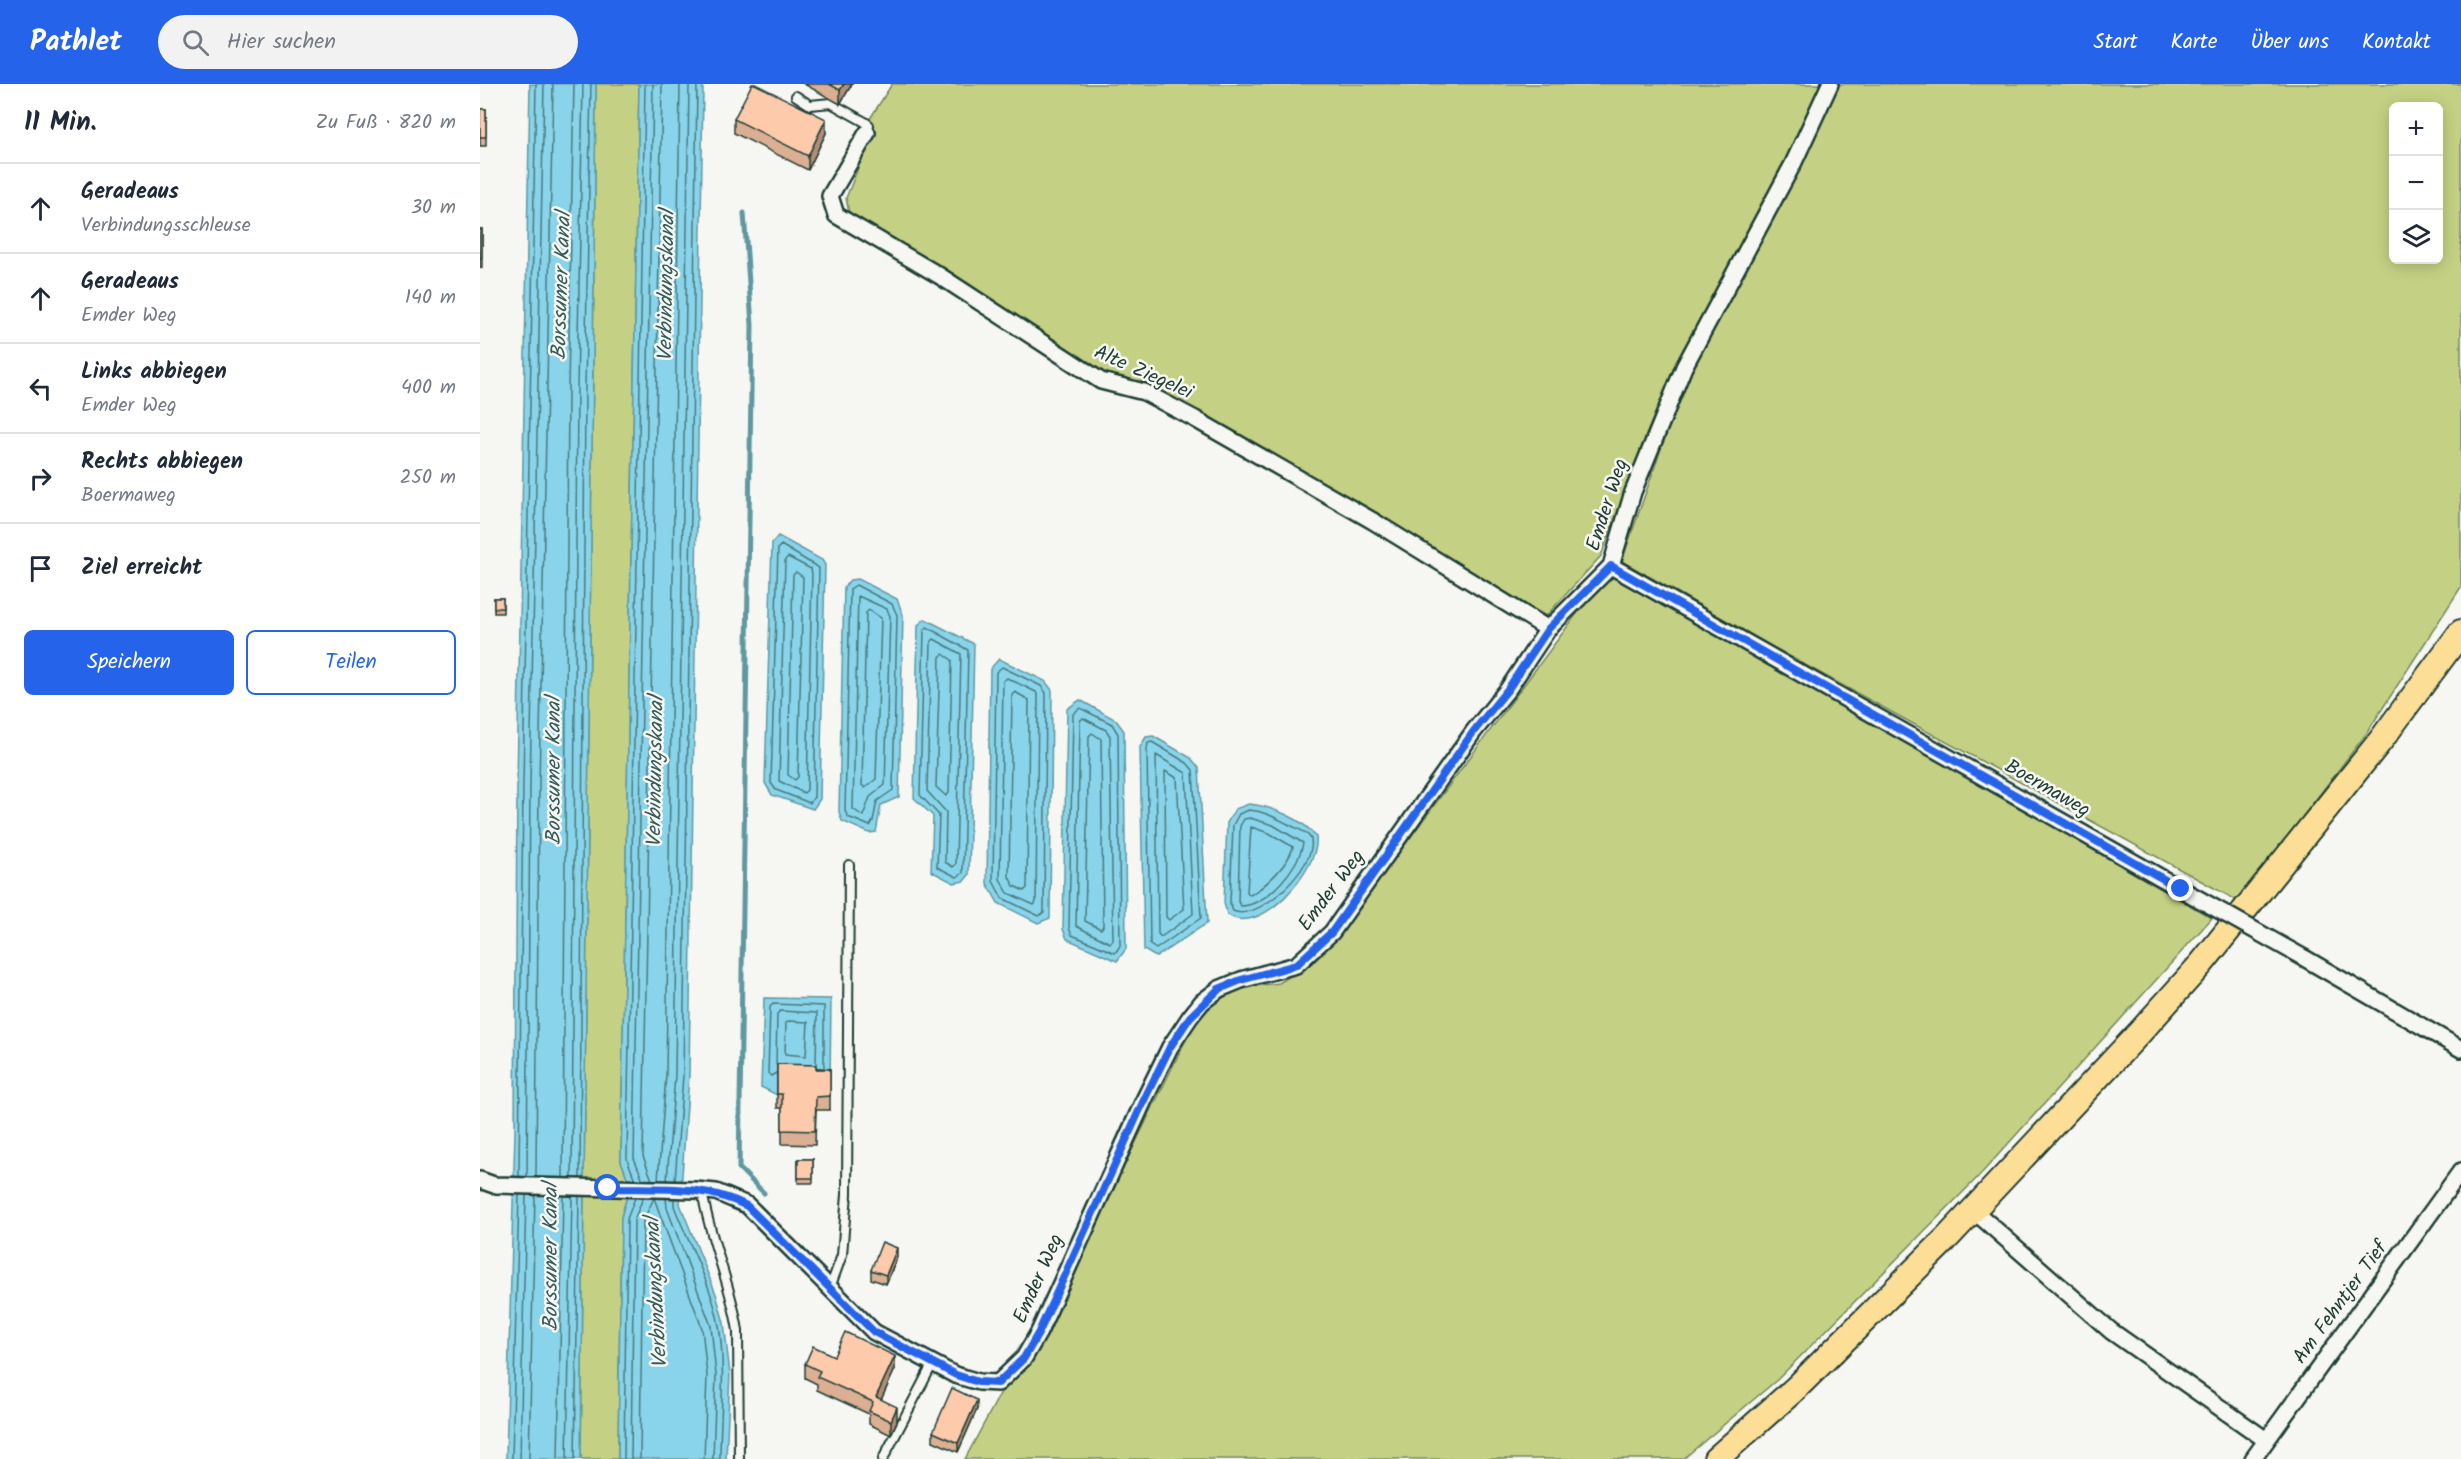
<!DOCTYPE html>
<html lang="de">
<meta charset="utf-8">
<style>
body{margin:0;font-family:Kalam,sans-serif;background:#f2f2f3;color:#1f2937}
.controls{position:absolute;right:18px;top:18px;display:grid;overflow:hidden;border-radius:9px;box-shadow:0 3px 15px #0003}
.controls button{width:54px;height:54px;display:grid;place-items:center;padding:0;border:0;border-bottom:2px solid #e0e1e3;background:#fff;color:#1f2937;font:30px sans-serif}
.stop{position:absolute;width:18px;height:18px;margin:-14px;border:4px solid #2563eb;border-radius:50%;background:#fff}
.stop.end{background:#2563eb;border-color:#fff;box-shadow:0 2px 6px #0008}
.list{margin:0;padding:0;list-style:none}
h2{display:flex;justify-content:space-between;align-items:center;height:78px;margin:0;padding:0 24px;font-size:26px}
h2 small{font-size:20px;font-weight:400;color:#747a83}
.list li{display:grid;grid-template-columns:39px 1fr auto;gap:18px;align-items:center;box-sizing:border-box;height:90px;padding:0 24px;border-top:2px solid #e0e1e3}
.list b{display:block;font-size:22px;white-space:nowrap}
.list p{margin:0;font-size:20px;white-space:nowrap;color:#747a83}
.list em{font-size:20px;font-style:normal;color:#747a83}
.actions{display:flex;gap:12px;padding:18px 24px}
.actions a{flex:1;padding:14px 0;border:2px solid #2563eb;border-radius:9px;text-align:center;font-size:21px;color:#2563eb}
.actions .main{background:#2563eb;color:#fff}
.icon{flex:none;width:33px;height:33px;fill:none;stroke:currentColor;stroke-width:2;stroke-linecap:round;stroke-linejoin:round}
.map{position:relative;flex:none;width:1981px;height:1375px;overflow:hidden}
header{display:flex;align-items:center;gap:36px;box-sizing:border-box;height:84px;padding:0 30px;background:#2563eb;color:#fff}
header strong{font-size:28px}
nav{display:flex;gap:33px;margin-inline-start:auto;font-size:21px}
.search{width:420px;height:54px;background:#f2f2f3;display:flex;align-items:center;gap:15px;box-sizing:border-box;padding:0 21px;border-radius:33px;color:#747a83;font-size:22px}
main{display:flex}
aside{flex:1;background:#fff}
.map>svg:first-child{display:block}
</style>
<header>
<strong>Pathlet</strong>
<div class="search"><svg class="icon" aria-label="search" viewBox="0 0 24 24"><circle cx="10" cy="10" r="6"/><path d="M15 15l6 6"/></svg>Hier suchen</div>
<nav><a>Start</a><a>Karte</a><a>Über uns</a><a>Kontakt</a></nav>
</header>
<main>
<aside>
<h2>11 Min.<small>Zu Fuß · 820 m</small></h2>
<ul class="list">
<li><svg class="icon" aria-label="ahead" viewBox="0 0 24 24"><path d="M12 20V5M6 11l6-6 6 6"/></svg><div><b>Geradeaus</b><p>Verbindungsschleuse</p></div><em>30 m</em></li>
<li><svg class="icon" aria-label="ahead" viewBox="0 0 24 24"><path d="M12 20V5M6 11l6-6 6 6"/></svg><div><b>Geradeaus</b><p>Emder Weg</p></div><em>140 m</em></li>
<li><svg class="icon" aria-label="left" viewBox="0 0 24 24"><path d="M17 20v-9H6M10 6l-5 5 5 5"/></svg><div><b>Links abbiegen</b><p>Emder Weg</p></div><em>400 m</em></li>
<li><svg class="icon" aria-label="right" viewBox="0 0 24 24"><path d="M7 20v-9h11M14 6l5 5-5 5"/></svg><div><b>Rechts abbiegen</b><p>Boermaweg</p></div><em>250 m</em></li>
<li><svg class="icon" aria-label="arrive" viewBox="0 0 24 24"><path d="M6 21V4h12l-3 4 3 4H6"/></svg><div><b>Ziel erreicht</b></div></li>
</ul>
<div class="actions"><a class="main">Speichern</a><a>Teilen</a></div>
</aside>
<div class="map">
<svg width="1981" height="1375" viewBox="0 0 1981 1375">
<rect width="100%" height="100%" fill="#f6f6f2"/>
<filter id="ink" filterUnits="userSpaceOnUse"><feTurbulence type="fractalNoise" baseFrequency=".0167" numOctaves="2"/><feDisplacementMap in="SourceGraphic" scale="12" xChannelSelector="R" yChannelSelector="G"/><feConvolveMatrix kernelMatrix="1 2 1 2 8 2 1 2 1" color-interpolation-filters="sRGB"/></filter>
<g filter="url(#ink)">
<!-- green -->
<path fill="#c4d184" stroke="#72875c" stroke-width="1.5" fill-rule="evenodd" d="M116,0h43l-18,1077c13,32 7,27 0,57l-3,241h-37z
M412,0h930l-36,78 -109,201 -31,72 -45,121 -55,60 -397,-230 -45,-13 -255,-160 -3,-15 26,-65 -6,-8z
M1359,0h622v503l-95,147 -128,167 -440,-240 -176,-100 66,-190zM1914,22h44v154h-44z
M1128,488l604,346 -232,257 -202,204 -95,80h-718l36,-67 26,-27 167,-342 24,-23 28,-13 33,-4 36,-22 13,-13z"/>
<!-- water -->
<path fill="#89d4ea" stroke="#5f98a1" stroke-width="1.5" d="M50,0h66l-15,1375h-75l9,-328 2,-347z
M159,0h64l-14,992 -9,128 36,90 8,29 6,51 -4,85h-108l3,-241c7,-30 13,-25 0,-57z
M298,452l44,24 3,5 -5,234 -7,10 -41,-14 -7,-12 7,-240z
M378,495l39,20 6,16 -4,182 -18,8 -5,27 -7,1 -27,-12 -3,-9 5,-225 6,-7z
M445,535l49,25 -5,231 -5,6 -10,2 -23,-12 2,-55 -19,-18 4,-173z
M519,575l46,22 7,9 -2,228 -12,5 -40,-20 -11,-20 3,-214z
M600,616l36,20 8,11 2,218 -9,12 -50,-22 -4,-10 4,-220z
M673,652l38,22 8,10 8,155 -51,34 -12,-7 -4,-203 6,-10z
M769,720c21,2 55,15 67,33 5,31 -58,103 -89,77l-3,-11 3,-80 8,-14z
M284,914l67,1 -1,84 -14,-1 -39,13 -16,-8z"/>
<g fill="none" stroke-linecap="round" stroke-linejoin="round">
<!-- shore -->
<path stroke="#49797d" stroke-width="1.5" d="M301,461l38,23 -5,229 -4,6 -34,-13 -5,-7 7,-235z
M308,473l23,12 1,5 -5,216 -3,3 -25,-12 6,-221z
M316,488l7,5 -5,200 -3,3 -7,-5 5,-200z
M376,501l36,19 5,11 -4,175 -16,11 -4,20 -3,5 -22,-9 -3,-6 5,-222z
M378,512l29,13 3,7 -5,169 -15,12 -7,19 -10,-7z
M389,526l12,8 -5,161 -11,9 -3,-3 4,-172z
M447,543l41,23 -5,223 -6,4 -20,-10 2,-52 -19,-20 4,-165z
M454,555l27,15 -5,210 -3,3 -8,-5 1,-50 -19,-21 4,-149z
M463,570l9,6 -3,133 -3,3 -10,-9 4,-130z
M522,583l39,19 5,7 -2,219 -5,4 -37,-18 -9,-17 3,-209z
M527,594l29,14 2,4 -2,206 -2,3 -26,-12 -8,-14 3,-198z
M535,608l14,8 -2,188 -3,3 -10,-5 -5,-9 3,-182z
M600,624l32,16 6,10 2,212 -5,7 -43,-18 -3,-7 4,-214z
M603,634l23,12 4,6 3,204 -3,3 -34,-17 4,-205z
M612,649l9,6 2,187 -2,3 -16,-8 4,-185z
M672,658l35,21 6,7 8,148 -45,31 -6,-4 -3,-196 1,-6z
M676,671l30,18 7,141 -32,23 -3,-3z
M685,687l12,7 7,131 -15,11 -3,-3z
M769,726c15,1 27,8 39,14 7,4 21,8 23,16 6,26 -53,83 -78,71l-3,-8 3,-78 6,-11z
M770,734l23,7 30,18c-4,25 -36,62 -62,63l-3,-4 2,-76 4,-7z
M771,743l18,6 24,14c-4,17 -28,40 -43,48l-3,-3z
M309,937l19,1 -2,34 -21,-2 1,-31z
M296,980l1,-50 3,-3 37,2 -1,51
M296,989l-5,3 -3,-3 2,-66 3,-3 51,2v61
M39,1093l4,-393 13,-700
M47,1093l3,-392 14,-701
M56,1093l3,-392 14,-701
M83,1094l5,-790 6,-304
M92,1094l5,-790 6,-304
M100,1094l5,-790 6,-304
M155,1096l-8,-21 18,-1075
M163,1096l-9,-22 19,-1074
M172,1096l-9,-24 19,-1072
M178,1096l8,-105 14,-991
M187,1096l8,-105 14,-991
M195,1096l8,-104 14,-992
M186,1114l1,10 44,118 5,49 -3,84
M194,1114v8c15,39 38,79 45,120 7,45 1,88 1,133
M32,1375l7,-264
M40,1375l6,-264
M49,1375l6,-264
M78,1375l5,-263
M87,1375l5,-263
M95,1375l4,-263
M144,1375l3,-240 8,-21
M151,1375l3,-239 9,-22
M160,1375l3,-238 11,-23 48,130 5,47 -3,84"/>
<!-- stream -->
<path stroke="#5f98a1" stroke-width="5" d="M264,129l8,112 -13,843 25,25"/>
<defs>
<path id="lane" d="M316,12l14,9 21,-2 34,19 4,3 -2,8
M222,1106c7,49 29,93 36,141l1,128
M350,1204l12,-33 5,-61 2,-329
M403,1375l50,-96"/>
<path id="street" d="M387,49l-37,63 6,19 104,61 161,105 43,11 51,27 178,102 175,108
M1131,482l570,323
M1826,875l155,90
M0,1096l14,5 201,5 21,2 31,13 127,127 81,43 24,7 19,1 26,-25 15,-26 106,-234 25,-51 20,-30 12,-15 17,-13 22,-9 55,-15 36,-33 142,-201 34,-42 40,-60 63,-63 22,-74 51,-125 109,-203 37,-80
M1492,1125l139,122 155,109
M1773,1375l208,-288"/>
<path id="primary" d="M1236,1375l80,-71 149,-148 196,-209 61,-68 179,-223 80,-108"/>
</defs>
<!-- lane casing -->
<use href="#lane" stroke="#1f3d34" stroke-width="12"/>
<!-- street casing -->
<use href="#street" stroke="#1f3d34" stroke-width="20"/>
<!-- primary casing -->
<use href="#primary" stroke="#1f3d34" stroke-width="28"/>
<!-- lane -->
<use href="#lane" stroke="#f6f6f2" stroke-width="8"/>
<!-- street -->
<use href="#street" stroke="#f6f6f2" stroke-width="15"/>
<!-- primary -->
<use href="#primary" stroke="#fdde96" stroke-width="24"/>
<defs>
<path id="street-bridge" d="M1701,805l125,70"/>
</defs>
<!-- street-bridge casing -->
<use href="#street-bridge" stroke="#1f3d34" stroke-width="20" stroke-linecap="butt"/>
<!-- street-bridge -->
<use href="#street-bridge" stroke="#f6f6f2" stroke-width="15"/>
</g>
<!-- wall -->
<path fill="#daaf94" stroke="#1f3d34" stroke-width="1.5" d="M324,0h48l-12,20z
M0,25h6v37h-6z
M254,35l92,14 -18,37 -74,-37z
M0,145h2v39h-2z
M14,514h9v15h-9z
M297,980l53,5v41h-14l-1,35 -33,-1v-36h-5z
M318,1075h15v24h-15z
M417,1173l-11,27 -15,-5v-9z
M354,1272l61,13 -14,31 16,21 -6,14 -22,-11v-10l-52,-24v-6l-12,-6v-14z
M497,1325l-19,43 -25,-11v-9z"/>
<!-- shaded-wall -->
<path fill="#b18e78" stroke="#1f3d34" stroke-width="1.5" d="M364,0h8l-12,20v-14z
M346,35v14l-18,37v-14z
M417,1164v9l-11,27v-9z
M415,1272v13l-19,42v-14z
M497,1316v9l-19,43v-9z
M417,1323v14l-6,14v-14z"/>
<!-- building -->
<path fill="#fdcbac" stroke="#1f3d34" stroke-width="1.5" d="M272,0h3l71,35 -18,37 -74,-37z
M349,0h15l-4,6z
M0,25h6v28h-6z
M0,145h2v29h-2z
M14,514h9v10h-9z
M297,980l39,1v4h14v27l-14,1 -1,34 -33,-1v-36h-5z
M318,1075h15v19h-15z
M402,1158l15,6 -11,27 -15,-5z
M365,1248l50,24 -19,41 21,10 -6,14 -22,-10 4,-9 -56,-25 3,-6 -15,-7 8,-18 21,10z
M472,1304l25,12 -19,43 -25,-11z"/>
</g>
<g fill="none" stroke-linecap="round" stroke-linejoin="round" filter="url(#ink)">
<!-- route -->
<path stroke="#2563eb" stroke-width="8" d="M128,1104c47,1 96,-4 139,18l127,126 82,43 22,7 20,1 26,-25 15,-26 106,-234 25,-51 20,-30 29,-28 22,-9 55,-15 36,-33 142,-201 34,-42 40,-60 63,-63 570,323"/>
</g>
<g text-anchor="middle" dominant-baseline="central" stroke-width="5" stroke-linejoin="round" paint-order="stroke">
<!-- street labels -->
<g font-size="20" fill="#1f3d34" stroke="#f6f6f2">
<text transform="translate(663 289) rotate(24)">Alte Ziegelei</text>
<text transform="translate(1128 421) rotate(-72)">Emder Weg</text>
<text transform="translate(1567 705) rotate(30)">Boermaweg</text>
<text transform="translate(852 807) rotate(-53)">Emder Weg</text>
<text transform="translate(559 1195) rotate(-66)">Emder Weg</text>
<text transform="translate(1861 1219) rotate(-54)">Am Fehntjer Tief</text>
</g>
<!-- water labels -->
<g font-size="21" font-style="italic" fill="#345b58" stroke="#f6f6f2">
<text transform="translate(82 202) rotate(-88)">Borssumer Kanal</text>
<text transform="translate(187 202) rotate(-89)">Verbindungskanal</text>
<text transform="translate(74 687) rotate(-90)">Borssumer Kanal</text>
<text transform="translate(176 688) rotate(-89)">Verbindungskanal</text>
<text transform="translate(71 1173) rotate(-90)">Borssumer Kanal</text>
<text transform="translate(177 1209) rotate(-93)">Verbindungskanal</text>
</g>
</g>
</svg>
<div class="controls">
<button>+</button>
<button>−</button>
<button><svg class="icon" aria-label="layers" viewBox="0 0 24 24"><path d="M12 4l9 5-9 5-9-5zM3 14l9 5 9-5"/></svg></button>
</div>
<div class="stop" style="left:128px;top:1104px"></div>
<div class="stop end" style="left:1701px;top:805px"></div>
</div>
</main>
